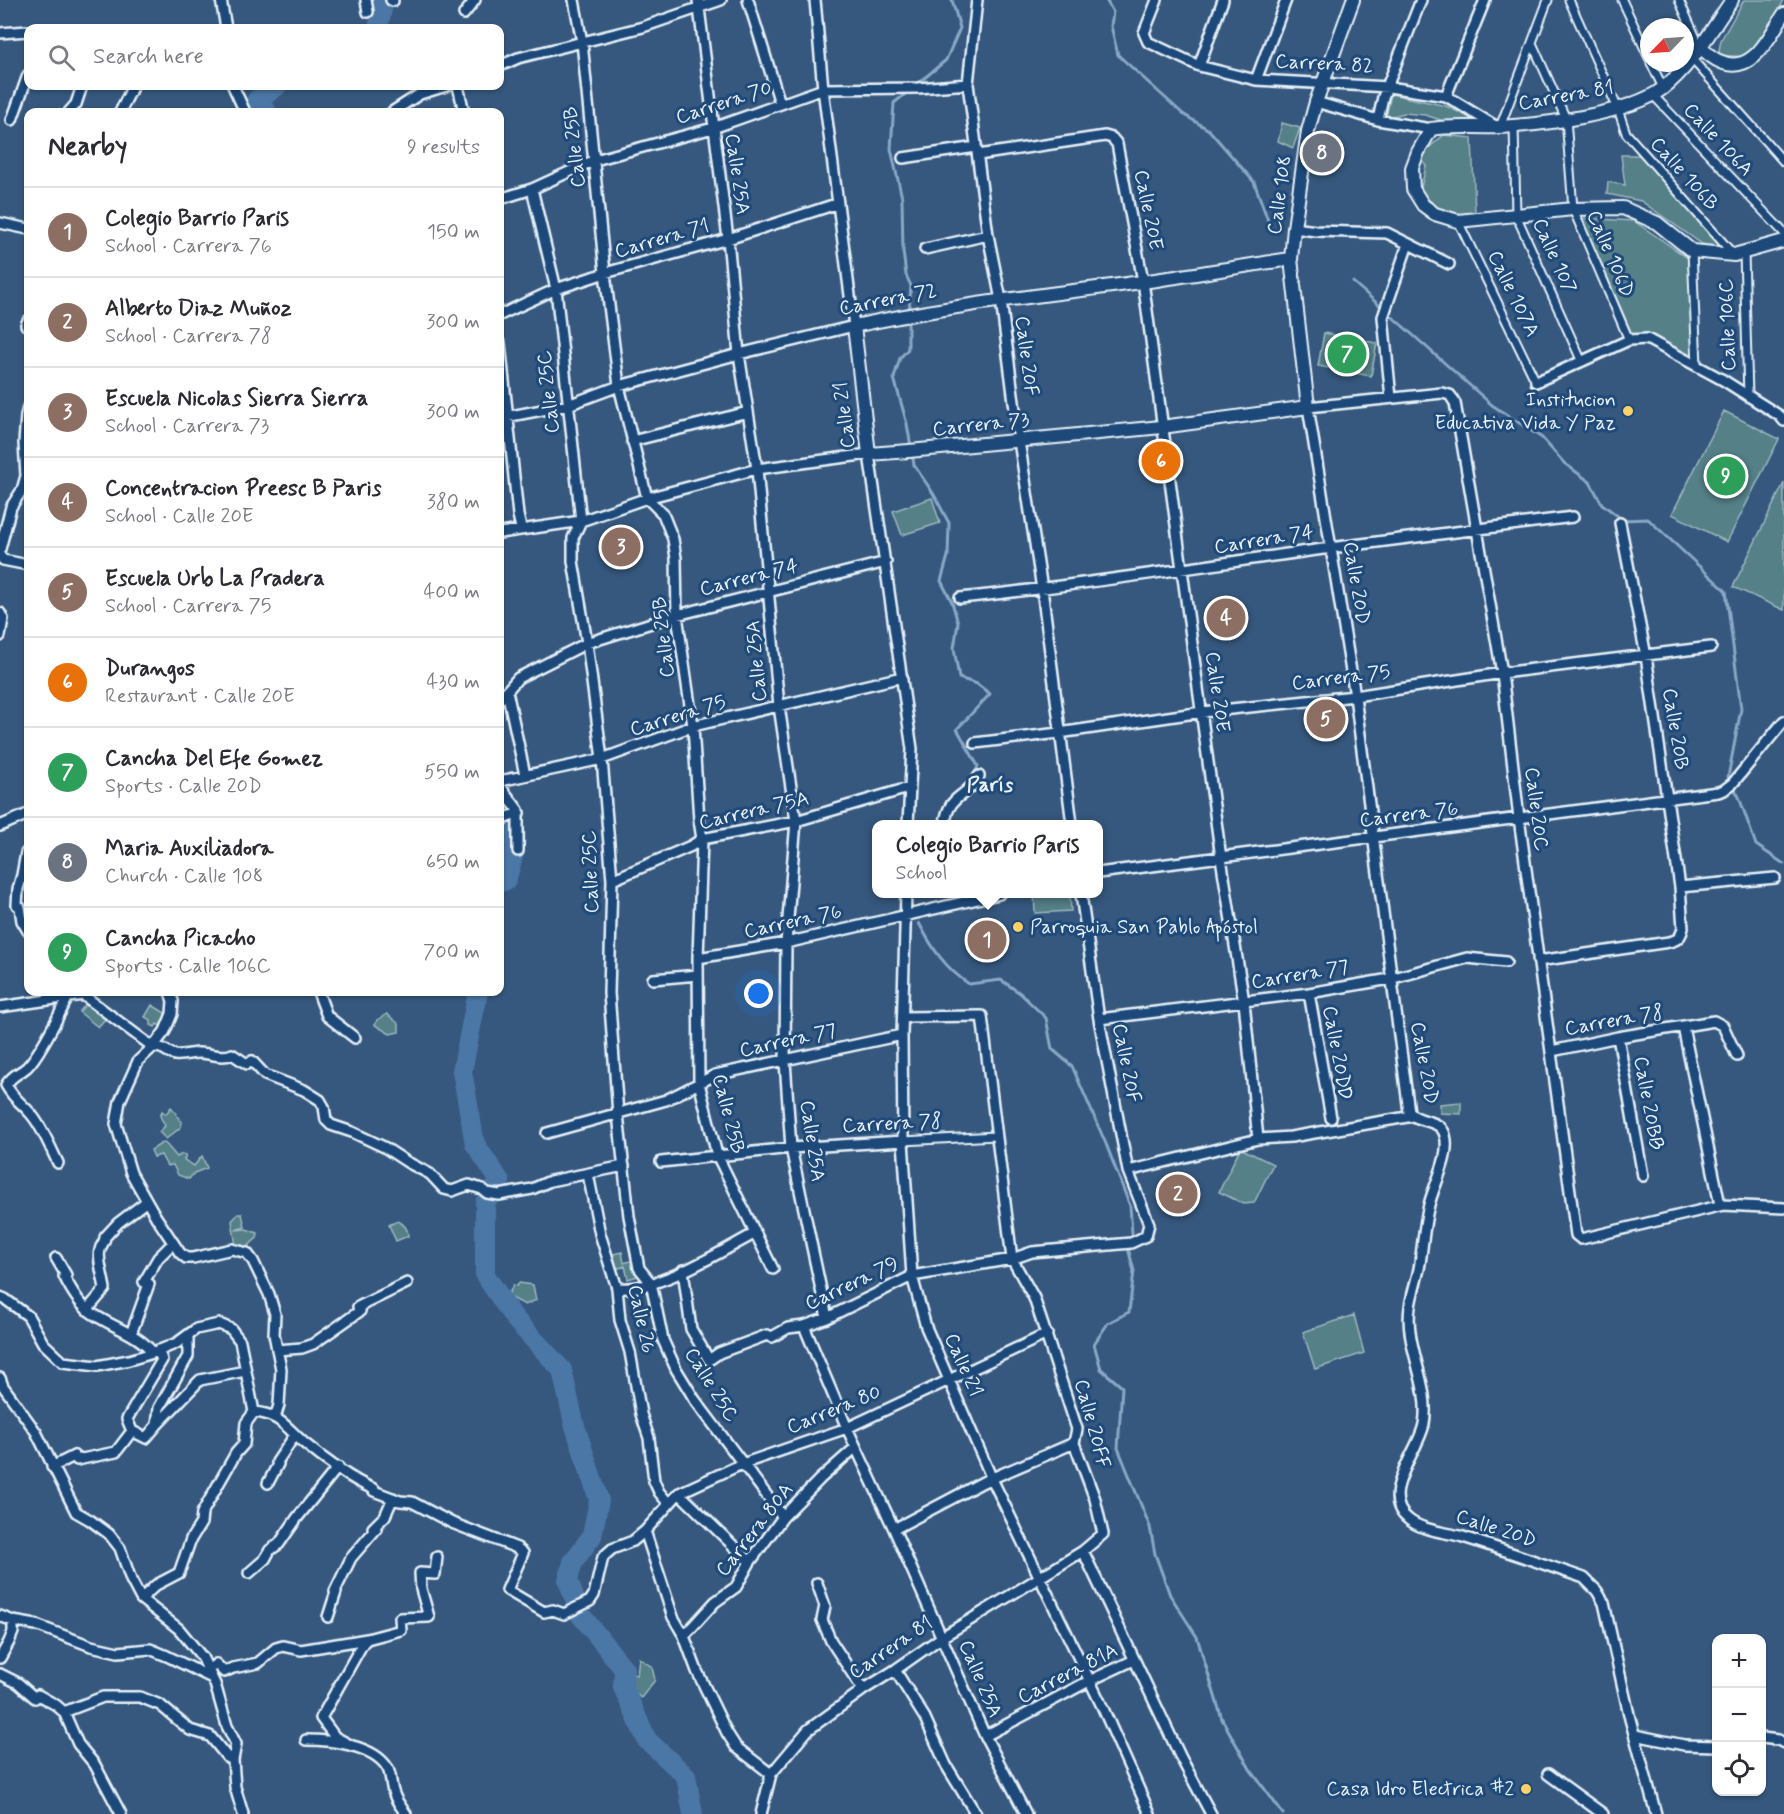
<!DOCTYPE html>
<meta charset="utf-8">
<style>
body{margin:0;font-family:Mynerve,sans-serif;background:#f7f7f7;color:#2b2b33}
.controls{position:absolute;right:18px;bottom:18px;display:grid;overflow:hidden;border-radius:12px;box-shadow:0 2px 4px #0004}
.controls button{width:54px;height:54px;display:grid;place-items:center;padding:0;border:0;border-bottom:2px solid #e1e1e2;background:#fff;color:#2b2b33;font:30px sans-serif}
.compass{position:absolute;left:1640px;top:18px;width:54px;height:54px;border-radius:50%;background:#fff;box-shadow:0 2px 4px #0004;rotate:245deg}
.you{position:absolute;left:759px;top:994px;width:21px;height:21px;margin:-15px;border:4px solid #fff;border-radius:50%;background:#1a73e8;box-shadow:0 0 0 9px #1a73e833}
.badge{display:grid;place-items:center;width:39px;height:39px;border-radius:50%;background:#8a764a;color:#fff;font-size:20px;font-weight:700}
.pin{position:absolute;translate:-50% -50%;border:3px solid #fff;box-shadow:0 2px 6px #0006}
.popup{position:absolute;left:872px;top:820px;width:231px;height:78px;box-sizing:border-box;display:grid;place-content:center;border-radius:12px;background:#fff;filter:drop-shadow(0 2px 4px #0005);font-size:20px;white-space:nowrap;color:#7c7c81}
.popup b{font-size:22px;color:#2b2b33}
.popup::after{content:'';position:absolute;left:50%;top:100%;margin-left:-12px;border:12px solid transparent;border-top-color:#fff}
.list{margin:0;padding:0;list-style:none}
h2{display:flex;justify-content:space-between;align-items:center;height:78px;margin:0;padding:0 24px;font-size:26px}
h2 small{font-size:20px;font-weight:400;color:#7c7c81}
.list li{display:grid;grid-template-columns:39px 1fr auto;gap:18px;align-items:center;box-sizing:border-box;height:90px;padding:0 24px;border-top:2px solid #e1e1e2}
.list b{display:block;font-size:22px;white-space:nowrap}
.list p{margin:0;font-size:20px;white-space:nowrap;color:#7c7c81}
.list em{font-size:20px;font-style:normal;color:#7c7c81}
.icon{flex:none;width:33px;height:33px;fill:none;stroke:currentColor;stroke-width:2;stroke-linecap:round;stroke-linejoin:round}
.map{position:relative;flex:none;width:1784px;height:1814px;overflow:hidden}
.search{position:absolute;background:#fff;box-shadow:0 2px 4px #0004;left:24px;top:24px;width:480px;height:66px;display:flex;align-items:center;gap:15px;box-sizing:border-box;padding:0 21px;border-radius:12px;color:#7c7c81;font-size:22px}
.panel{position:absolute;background:#fff;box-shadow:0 2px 4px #0004;left:24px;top:108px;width:480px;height:888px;border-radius:12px}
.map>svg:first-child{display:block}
</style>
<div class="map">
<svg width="1784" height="1814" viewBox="0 0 1784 1814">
<rect width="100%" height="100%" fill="#36587e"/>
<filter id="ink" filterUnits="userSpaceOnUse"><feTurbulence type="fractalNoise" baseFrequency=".0167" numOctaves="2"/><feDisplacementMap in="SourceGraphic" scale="12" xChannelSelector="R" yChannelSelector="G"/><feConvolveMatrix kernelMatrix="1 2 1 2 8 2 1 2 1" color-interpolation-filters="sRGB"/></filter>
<g filter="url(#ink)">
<!-- green -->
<path fill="#558088" stroke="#9eb8c0" stroke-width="1.5" d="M1744,0h40l-8,15 -29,42 -29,-2 3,-15z
M1391,94l55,12 27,13 -26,3 -22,-7 -21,-2 -18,5z
M1282,123l18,5 -7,20 -15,-7z
M1444,135l28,3 3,76h-30l-25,-22 6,-26 -6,-11z
M1621,155h20l80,92 -19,-3 -61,-43 -34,-7 1,-12 17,3z
M1581,218l53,3 55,38 4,100 -39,-23h-21z
M1324,333l53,10 -6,33 -53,-10z
M1724,411l55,28 -52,103 -55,-28z
M1784,483v127l-51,-23z
M932,498l8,25 -38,12 -9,-24z
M1034,894h36l1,17 -36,2z
M88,1002l18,16 -8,9 -19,-15z
M152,1005l18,11 -6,12 -7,-4 -2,3 -4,-2v-5l-6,-3z
M387,1014l12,10v8l-9,2 -15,-9 2,-5z
M1461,1102v12l-21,-1v-9z
M171,1107c5,4 6,11 11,16l-1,4 -15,12 -7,-7 6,-6 -5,-10 2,-5 4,3z
M164,1142l13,15 5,-3 4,1 -2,5 10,6 8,-10 5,12 -13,5 -5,6 -11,-4 -5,-10 -6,1 -6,-11 -7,2 -3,-7z
M1240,1148l33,16 -19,39 -10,1 -25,-12z
M238,1214h4l3,13 -10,3 11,-1 12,4 -1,5 -12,11 -9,-3 -4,-25z
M398,1221c6,3 10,8 10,15l-12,5 -7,-16z
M622,1252l2,11 10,-3 4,16 -10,3 -3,-13 -12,4 -4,-15z
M519,1283l14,2 3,15 -11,5 -17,-9 5,-11 4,1z
M1354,1315l10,38 -49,16 -12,-37z
M639,1658l13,9 3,13 -14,18 -16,-14v-12l12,3z"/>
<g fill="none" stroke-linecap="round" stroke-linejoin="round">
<!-- stream -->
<path stroke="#8aa8c7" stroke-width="3" d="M1106,0l7,12 -2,14 7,29 65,59 26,16 45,52 16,44
M916,85l30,-25 14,-32 -8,-28
M1353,282l139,123 50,33 22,25 26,19 12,22 21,16 25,-1 78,72 15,118 -13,68 11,20 17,48 28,19
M909,311l2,-25 -5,-11 -3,-24 -1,-53 -11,-49 3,-46 15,-12
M908,318v31l-8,9 -6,20 13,46 4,23
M912,453l2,12 19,28 16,30 -1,33 -7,25 11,21 6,21 -4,25 5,30 18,6 13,10 -33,35 21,37 -5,13
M919,923c13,25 26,45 50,61l32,-4 19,13 26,25 6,31 20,17 34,78 24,62 2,27
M1128,1248l6,23 -5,41 -21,11 -14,21 7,25 21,18 -4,61 32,79 5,27 15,41 27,42 25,82 28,50 33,45"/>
<!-- river -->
<path stroke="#4b77a6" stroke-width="20" d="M378,28l6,-28
M267,112l-11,-11 21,-15
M500,792c22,33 18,52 6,88l-6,2
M478,992l-16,79 13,73 25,37 -15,22v72l29,43 48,52 12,53 25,77 -7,36 -19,26 -5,18 12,34 44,55 -1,18 24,53 39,36 7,38"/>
<defs>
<path id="pedestrian" d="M1569,0l49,109 8,24 107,121
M1622,0l27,58
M1679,0l21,47
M1532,43l34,76 7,90 56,131
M1692,59l92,103
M1651,63l12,25
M1653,95l131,138
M1514,125l2,90 66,147
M1500,127l48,-127
M1458,221l78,161
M1692,251l5,115
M1744,252l4,145
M903,1141l93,-5"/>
<path id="minor" d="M221,0l5,28
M366,0l2,12
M391,0l2,1
M574,0l8,42 23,231 14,113 28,112 16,16 10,25 3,19 1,57 16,111 6,94 3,19 -4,119 1,125 18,72 56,114
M698,0l30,239 11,115 18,115 22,237 17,115 -10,122 -1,118 6,87 36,170
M748,0l32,103
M977,0l-9,84 20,151 13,65 18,141 23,148 30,235
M1157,0l-13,33 4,9 51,24 57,14 133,7 57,9 51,31
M464,14l11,-14
M0,33l28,-2
M500,66l18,-8 125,-31 78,-27
M1199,66l24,-66
M1256,80l30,-80
M233,86l12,26
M458,86l6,26
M1446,96l39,-96
M1316,102l62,18 53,9
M69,112l7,-8 6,-18
M120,112l13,-26
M392,112l28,-18 26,-8
M12,120l16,-45
M1378,120l5,-23 38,-97
M978,155l127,-19 7,2 5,6 26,137 78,577 23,144 14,137
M903,158l73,-11
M532,189l24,100 25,232 -8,17v23l14,82 15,116 10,121 -3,113 9,121 11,102 10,52 12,15 12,57 13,29 19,31 88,117
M500,199l32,-10 63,-29 118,-32 110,-39 95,-1 50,-4
M0,223l28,6
M1294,228l22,3 71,2 62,31
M925,249l63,-14
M500,315l56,-26 49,-16 123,-34 108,-35
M26,325l2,-4
M500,343l18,172 3,13
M1536,382l93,-42 18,-1 76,41 57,36 4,5
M1391,398l-8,-81 25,-73
M500,418l68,-13 51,-19 120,-32 115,-28 -31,-237 -8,-89
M632,441l116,-29
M500,533l81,-12 66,-23 110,-29 112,-15 43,295 -4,75
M0,549l11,-42 11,-17 4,-14 -2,-33 2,-27 2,-9
M0,556l3,4 25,5
M960,598c124,-13 246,-33 370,-50 81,-11 162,-20 243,-31
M0,613l3,6 -3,17
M507,691l18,84
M500,699l18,-21 69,-35 90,-28 209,-53
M975,743l84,-10 143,-21 153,-16 147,-23 209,-26
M500,781l102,-22 91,-33 209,-49
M500,786l18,24v41
M500,820l19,-7
M945,824c3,-31 23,-26 34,-48
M0,826l28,-12
M28,851l-2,2 -4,22 6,2
M1098,873l620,-81 6,-2 9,-7 51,-62
M22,875l-4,14 -1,16 3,2 2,14 6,10
M612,880l79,-34 11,-7 94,-18 112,-33
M1680,887l95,-9
M906,894l-4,141 1,106 9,135 14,51 66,152 109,225 49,110
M698,958l88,-15 213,-49
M1538,961l131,-19c9,-2 12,-5 14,-14l-3,-41 -34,-231 -26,-133
M653,979l45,-4
M170,992l3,9 -1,13 -7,17 -12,16 -15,14 -18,40 -4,23 15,49 25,44 24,36 6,5h7l39,-9 15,4 6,8 16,33 6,20 -1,20 7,35 -2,36 -4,13
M318,992l9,24 28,22
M1309,993l22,125
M0,1007l83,-12 70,52c13,0 12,5 22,8 8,1 16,-2 24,-2 10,0 24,6 33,1l15,10 5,-3 13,14 39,15 16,10 4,7 2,13 5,5 21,7 32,15 23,15 23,12 14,15 8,2 17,-6 13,4 5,4 12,2 33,-6 18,-8 74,-15
M1099,1019l210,-26 81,-14 77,-21 39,4
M1683,1027l36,173
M1618,1037l25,139
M1552,1051l66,-14 96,-16 9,5 14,30
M547,1133l119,-33 49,-25 187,-40
M661,1162l130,-14 112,-7
M58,1163c-8,-16 -15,-35 -27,-49 -10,-12 -16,-13 -25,-29 8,-12 12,-10 21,-18 14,-14 32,-52 41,-70
M1128,1171l130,-32 33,-2 122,-21
M588,1174l12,60 17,54 3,32 10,32 11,62 8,24 5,43 5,11 10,12
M56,1258l10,17 -2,1c6,12 14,27 25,35 21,16 48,21 64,42
M683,1270l8,59 18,31 10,-7 48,-18 5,2 16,-9 16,-2 23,-8 85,-42 100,-17 20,-7 99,-9 15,-7 3,-12 -21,-53 -29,-152 -18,-125
M617,1288c40,4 101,-35 137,-54
M0,1297l5,2 23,17 15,27 20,19 34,4 32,-6 24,-7 24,-10 19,-14 23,-5 12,5 9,12 14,71 -8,11 -2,21 -8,9 -34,60 -1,10 -10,16 -12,34 -23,12 -15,14 -10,-19 -11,-32 -11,-14 -19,-14 -14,-8 -40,-80 -33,-46 -3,-8
M87,1310l18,-21c-1,-9 -8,-31 -5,-39 1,-6 5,-7 5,-13l13,-14 29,-22
M804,1326l43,102 47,101 91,207 41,78
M131,1334l18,-50 -5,-2 14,-24 15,-15
M277,1350l25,-2 11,-4 47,-33 -2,-4 49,-24
M254,1412c25,2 32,15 50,31 18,15 49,38 70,46v2l26,10 12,1 40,21 65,25 6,5 -16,37 37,22 9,-2 11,4 26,-13 4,-6 9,-38 9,-8 21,-8 12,-10 34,-38 63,-29 105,-36 200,-94
M157,1425l43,-45 45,-9
M132,1431l-5,-12 35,-59 -4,-10
M52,1467l22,-11 3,4 39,-8 16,-21 14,7 11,-13 2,-17 29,-52v-20
M268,1483l10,-19 -1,-2 18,-27
M679,1493l71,69
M894,1529l89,-47 91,-39
M645,1531l28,86 11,19 13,35 30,62 9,14 35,27
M1083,1551l97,205 31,58
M249,1573l16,-14 5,-9 9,-6 18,-26 41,-51
M817,1583l8,23 -3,14 9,21 32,49
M141,1599l38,30 23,28 13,27 12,42 9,18 -3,16 2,27 8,27
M0,1616l13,5 23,4 55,21 27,6 32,-3 17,7 45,22
M328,1617l8,-25 -1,-1 16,-33 25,-29 -3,-1 12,-12 8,-18
M684,1636l31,-34 21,-15 14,-25 33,-45 37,-38 36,-32
M0,1658l9,-16 4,-10v-11
M208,1670l8,-6 8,8 9,-4 25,-5 18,-15 7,-2 18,4 66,-11
M895,1670l30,48 21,47 30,49
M0,1674l18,9 17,15 3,-3 18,10 8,7 14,32 17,21 26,49
M64,1712l39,-15h37l20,8 30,25 20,6 17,21 6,3
M1635,1735l49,10 32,1
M985,1736l104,-55 45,-21
M1762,1738l16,2 6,3
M306,1740c24,0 67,5 81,27 5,8 3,18 7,27 2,7 8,14 12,20
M352,1746l-17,-9 -14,-19 42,-75 4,-4 34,-9 -1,-12 29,-1 -8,-28 -1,-16 15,1 2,-17
M1548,1774l55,40
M761,1814l10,-40 37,-44 55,-40 32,-20 47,-33 141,-86 20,-17 -8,-35 -21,-56 3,-14 -43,-131 -22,-39 -30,-243 -79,1
M1656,1814l-26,-95 -26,-116 -7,-12 -13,-13c-41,-14 -80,-28 -121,-41 -17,-5 -41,-6 -55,-18 -30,-24 11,-68 16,-95 7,-39 -20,-78 -14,-117 2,-15 8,-29 10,-44 3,-19 4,-39 9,-58 5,-21 22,-49 16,-70 -5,-17 -26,-11 -36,-23l-54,-416 -47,-289 134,-14 8,2 5,8 47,270 17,145 57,417 5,4 142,-34 61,3"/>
<path id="tertiary" d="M1732,0c-21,30 -40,66 -70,89 -33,25 -121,36 -163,38 -23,1 -46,-2 -68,2l-13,23 -6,16 1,21 10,16 12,9 23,7 115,-12 50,-1 34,15 35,28 42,4 50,-14
M1700,47c6,5 12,11 19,14 33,16 50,-24 65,-47
M1291,259c-49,7 -99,16 -149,23 -96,13 -193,23 -288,44l15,128 40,-3 253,-24 146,-20 -17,-148 3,-31 14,-97 8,-29 37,-102"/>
</defs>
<!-- pedestrian casing -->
<use href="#pedestrian" stroke="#e8f1f8" stroke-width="11"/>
<!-- minor casing -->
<use href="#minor" stroke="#e8f1f8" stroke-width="14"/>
<!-- tertiary casing -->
<use href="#tertiary" stroke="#e8f1f8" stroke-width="16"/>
<!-- pedestrian -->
<use href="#pedestrian" stroke="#1f4a7a" stroke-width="7"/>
<!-- minor -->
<use href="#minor" stroke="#1f4a7a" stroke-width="9"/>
<!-- tertiary -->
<use href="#tertiary" stroke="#1f4a7a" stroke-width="12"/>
</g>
</g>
<!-- markers -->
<g fill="#ffd166" stroke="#1f4a7a" stroke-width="2">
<circle cx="1628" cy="411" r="6"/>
<circle cx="1018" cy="927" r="6"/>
<circle cx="1526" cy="1789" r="6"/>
</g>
<g text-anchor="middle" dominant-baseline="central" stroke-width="6" stroke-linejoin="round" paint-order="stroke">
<!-- street labels -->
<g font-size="20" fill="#e8f1f8" stroke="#1f4a7a">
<text transform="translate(1324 64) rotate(3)">Carrera 82</text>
<text transform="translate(1566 96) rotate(-10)">Carrera 81</text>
<text transform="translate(724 103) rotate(-18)">Carrera 70</text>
<text transform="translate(1718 140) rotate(47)">Calle 106A</text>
<text transform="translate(575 147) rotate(-96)">Calle 25B</text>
<text transform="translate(737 174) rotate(82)">Calle 25A</text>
<text transform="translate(1684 174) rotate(48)">Calle 106B</text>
<text transform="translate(1280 195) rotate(-82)">Calle 108</text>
<text transform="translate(1148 210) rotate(79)">Calle 20E</text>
<text transform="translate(662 239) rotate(-16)">Carrera 71</text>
<text transform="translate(1610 254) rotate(67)">Calle 106D</text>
<text transform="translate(1554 256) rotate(66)">Calle 107</text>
<text transform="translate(1513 294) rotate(64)">Calle 107A</text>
<text transform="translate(888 300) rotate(-11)">Carrera 72</text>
<text transform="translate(1728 325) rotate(-92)">Calle 106C</text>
<text transform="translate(1026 356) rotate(83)">Calle 20F</text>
<text transform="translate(549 392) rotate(-96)">Calle 25C</text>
<text transform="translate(845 415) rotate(-97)">Calle 21</text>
<text transform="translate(981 425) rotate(-6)">Carrera 73</text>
<text transform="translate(1264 540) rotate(-9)">Carrera 74</text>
<text transform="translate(749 578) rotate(-14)">Carrera 74</text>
<text transform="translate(1356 583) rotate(81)">Calle 20D</text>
<text transform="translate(664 637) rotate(-96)">Calle 25B</text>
<text transform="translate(757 661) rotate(-95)">Calle 25A</text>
<text transform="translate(1341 678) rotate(-7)">Carrera 75</text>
<text transform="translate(1217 692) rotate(82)">Calle 20E</text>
<text transform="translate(678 716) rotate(-17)">Carrera 75</text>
<text transform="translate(1675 729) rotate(81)">Calle 20B</text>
<text transform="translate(1536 809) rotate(83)">Calle 20C</text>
<text transform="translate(754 811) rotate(-13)">Carrera 75A</text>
<text transform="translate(1409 815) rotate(-7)">Carrera 76</text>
<text transform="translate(591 872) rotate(-92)">Calle 25C</text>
<text transform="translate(793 922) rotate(-12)">Carrera 76</text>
<text transform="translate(1300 975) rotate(-9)">Carrera 77</text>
<text transform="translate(1614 1021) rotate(-10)">Carrera 78</text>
<text transform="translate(788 1041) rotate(-12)">Carrera 77</text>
<text transform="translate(1337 1053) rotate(80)">Calle 20DD</text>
<text transform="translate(1126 1063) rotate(79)">Calle 20F</text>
<text transform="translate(1424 1063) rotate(80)">Calle 20D</text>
<text transform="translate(1648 1103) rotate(80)">Calle 20BB</text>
<text transform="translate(728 1114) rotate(76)">Calle 25B</text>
<text transform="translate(892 1124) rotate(-3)">Carrera 78</text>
<text transform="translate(812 1141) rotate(82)">Calle 25A</text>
<text transform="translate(852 1284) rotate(-25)">Carrera 79</text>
<text transform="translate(641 1319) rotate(78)">Calle 26</text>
<text transform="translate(963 1365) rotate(66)">Calle 21</text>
<text transform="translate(711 1385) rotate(58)">Calle 25C</text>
<text transform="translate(834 1410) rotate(-22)">Carrera 80</text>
<text transform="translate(1092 1424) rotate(75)">Calle 20FF</text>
<text transform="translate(1496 1529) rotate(18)">Calle 20D</text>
<text transform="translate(755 1530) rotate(-52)">Carrera 80A</text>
<text transform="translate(891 1648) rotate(-34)">Carrera 81</text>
<text transform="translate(1068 1674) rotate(-27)">Carrera 81A</text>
<text transform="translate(980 1679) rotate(67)">Calle 25A</text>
</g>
<!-- poi labels -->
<g font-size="20" fill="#e8f1f8" stroke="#1f4a7a" text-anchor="end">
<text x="1616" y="400">Institucion<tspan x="1616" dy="23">Educativa Vida Y Paz</tspan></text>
<text x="1030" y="927" text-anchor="start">Parroquia San Pablo Apóstol</text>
<text x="1514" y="1789">Casa Idro Electrica #2</text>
</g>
<!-- neighbourhood labels -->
<g font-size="21" font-weight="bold" fill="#e8f1f8" stroke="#1f4a7a">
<text x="990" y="785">París</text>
</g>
</g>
</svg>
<div class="controls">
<button>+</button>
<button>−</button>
<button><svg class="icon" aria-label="locate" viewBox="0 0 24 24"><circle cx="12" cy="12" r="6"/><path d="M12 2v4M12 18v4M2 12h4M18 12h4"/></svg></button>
</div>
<svg class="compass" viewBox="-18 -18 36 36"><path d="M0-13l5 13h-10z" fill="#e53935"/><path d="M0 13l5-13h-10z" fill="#7c7c81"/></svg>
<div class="you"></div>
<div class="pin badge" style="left:987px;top:940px;background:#8d6e63">1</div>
<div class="popup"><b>Colegio Barrio Paris</b>School</div>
<div class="pin badge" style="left:1178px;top:1194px;background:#8d6e63">2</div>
<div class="pin badge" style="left:621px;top:547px;background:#8d6e63">3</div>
<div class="pin badge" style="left:1226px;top:618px;background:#8d6e63">4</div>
<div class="pin badge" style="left:1326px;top:719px;background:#8d6e63">5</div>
<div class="pin badge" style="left:1161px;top:461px;background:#e8710a">6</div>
<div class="pin badge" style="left:1347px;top:354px;background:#2e9e5b">7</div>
<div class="pin badge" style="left:1322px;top:153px;background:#6b7280">8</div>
<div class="pin badge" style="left:1726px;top:476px;background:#2e9e5b">9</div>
<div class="search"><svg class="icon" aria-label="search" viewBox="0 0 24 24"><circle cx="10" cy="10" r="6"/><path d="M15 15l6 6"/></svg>Search here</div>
<section class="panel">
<h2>Nearby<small>9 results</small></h2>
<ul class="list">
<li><span class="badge" style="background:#8d6e63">1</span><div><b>Colegio Barrio Paris</b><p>School · Carrera 76</p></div><em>150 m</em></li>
<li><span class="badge" style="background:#8d6e63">2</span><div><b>Alberto Diaz Muñoz</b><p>School · Carrera 78</p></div><em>300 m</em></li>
<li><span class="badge" style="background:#8d6e63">3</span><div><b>Escuela Nicolas Sierra Sierra</b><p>School · Carrera 73</p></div><em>300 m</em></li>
<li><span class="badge" style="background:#8d6e63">4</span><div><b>Concentracion Preesc B Paris</b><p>School · Calle 20E</p></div><em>380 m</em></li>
<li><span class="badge" style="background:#8d6e63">5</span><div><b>Escuela Urb La Pradera</b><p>School · Carrera 75</p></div><em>400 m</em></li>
<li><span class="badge" style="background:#e8710a">6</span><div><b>Durangos</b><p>Restaurant · Calle 20E</p></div><em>430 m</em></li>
<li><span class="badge" style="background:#2e9e5b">7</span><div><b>Cancha Del Efe Gomez</b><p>Sports · Calle 20D</p></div><em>550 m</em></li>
<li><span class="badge" style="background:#6b7280">8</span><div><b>Maria Auxiliadora</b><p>Church · Calle 108</p></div><em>650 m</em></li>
<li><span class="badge" style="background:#2e9e5b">9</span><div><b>Cancha Picacho</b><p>Sports · Calle 106C</p></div><em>700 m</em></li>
</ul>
</section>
</div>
